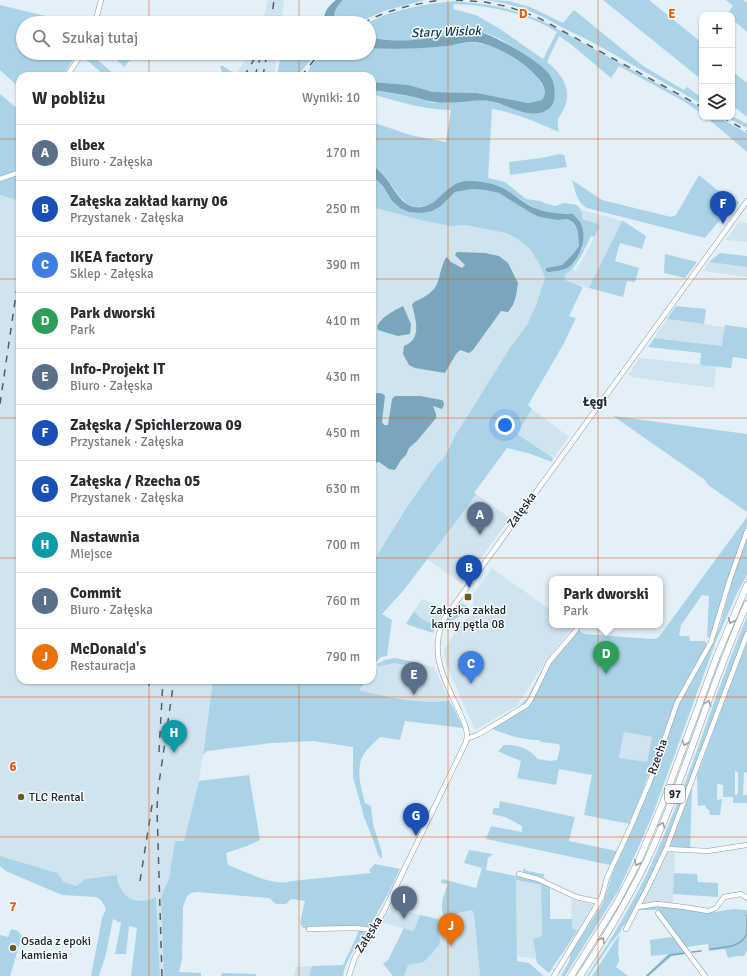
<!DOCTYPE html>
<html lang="pl">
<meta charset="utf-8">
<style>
body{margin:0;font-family:Signika,sans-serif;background:#f2f2f3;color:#2b2b33}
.controls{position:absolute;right:12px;top:12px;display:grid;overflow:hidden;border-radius:8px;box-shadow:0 1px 3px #0004}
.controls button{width:36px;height:36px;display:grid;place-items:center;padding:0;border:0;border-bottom:1px solid #e1e1e2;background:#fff;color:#2b2b33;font:20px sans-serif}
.you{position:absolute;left:505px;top:425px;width:14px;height:14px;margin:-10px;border:3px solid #fff;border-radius:50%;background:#1a73e8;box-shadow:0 0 0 6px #1a73e833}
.badge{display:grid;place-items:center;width:26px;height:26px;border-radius:50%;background:#1a73e8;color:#fff;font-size:13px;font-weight:700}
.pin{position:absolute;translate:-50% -33px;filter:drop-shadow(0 1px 2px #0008)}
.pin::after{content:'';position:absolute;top:21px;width:14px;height:12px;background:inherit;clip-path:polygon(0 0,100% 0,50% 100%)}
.popup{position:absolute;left:549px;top:576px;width:114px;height:52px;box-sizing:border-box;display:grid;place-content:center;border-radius:8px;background:#fff;filter:drop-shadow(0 1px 3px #0005);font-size:13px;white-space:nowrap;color:#7c7c81}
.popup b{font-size:15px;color:#2b2b33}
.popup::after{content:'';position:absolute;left:50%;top:100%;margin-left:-8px;border:8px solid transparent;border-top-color:#fff}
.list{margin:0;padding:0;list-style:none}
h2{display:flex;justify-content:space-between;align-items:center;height:52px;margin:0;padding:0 16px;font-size:17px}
h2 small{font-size:13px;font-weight:400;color:#7c7c81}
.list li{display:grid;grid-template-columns:26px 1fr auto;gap:12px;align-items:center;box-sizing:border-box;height:56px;padding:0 16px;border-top:1px solid #e1e1e2}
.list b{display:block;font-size:15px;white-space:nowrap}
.list p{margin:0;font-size:13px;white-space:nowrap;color:#7c7c81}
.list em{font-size:13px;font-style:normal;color:#7c7c81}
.icon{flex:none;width:22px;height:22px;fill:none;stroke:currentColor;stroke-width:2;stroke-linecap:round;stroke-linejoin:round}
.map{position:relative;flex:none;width:747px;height:976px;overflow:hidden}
.search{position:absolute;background:#fff;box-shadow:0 1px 3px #0004;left:16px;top:16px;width:360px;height:44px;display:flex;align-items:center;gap:10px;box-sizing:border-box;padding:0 14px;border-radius:22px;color:#7c7c81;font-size:15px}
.panel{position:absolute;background:#fff;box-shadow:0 1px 3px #0004;left:16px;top:72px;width:360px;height:612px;border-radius:12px}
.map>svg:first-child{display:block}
</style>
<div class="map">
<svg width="747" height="976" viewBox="0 0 747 976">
<rect width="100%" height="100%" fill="#e3f0f7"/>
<!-- built -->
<path fill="#d0e4ef" d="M268,0h16l-3,23h-19z
M250,53h27l-3,23h-39z
M372,189l20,12 137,23 16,54 -9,27 -9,20 -16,21 -44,71 -10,15 -13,26 -7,6 -32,46 -33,54z
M0,195l20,6v479h193l-14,101 -15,60 -9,1 -6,37 -8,18 3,79h-4l-4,-78 -9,3 -17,-3 -4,-3 -4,-5 -5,-15 -31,4 -10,7 -12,-4 -7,-9 -57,-17z
M577,205l6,5 39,11 -33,67 -24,-8v-5l7,-6 4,2 24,-44 -2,-3 -17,-5 1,-6z
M739,222l8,1v19l-21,-2z
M709,262l38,5v10l-44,-6z
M667,319l58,8 -2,19 -69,-8z
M640,358l76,8 -2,22 -82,-11 -4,-3z
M532,409l37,28 -16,21 -36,-24z
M476,494l34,24 -48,66 -35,-25 38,-49z
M492,568l60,43v14h19l2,1 -32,42 -24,38 -42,24 -29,-66 -2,-14 17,-27 13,-10 -1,-18z
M422,599l23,10 -10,17 -17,-9 -4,-6z
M415,662l19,5 15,34 -30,2 -42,-8 -19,-5 9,-10h5v-6l6,-7 16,-4 19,4z
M624,732l28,5 -5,26 -28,-5z
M669,851l6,1 -2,52 -32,1 25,-51z
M516,880l25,5 1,51 -9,3 3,20 -19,-3z
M571,899l23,6 -16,25 -6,-1z
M391,906l29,9 -6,15 -3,1 -29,-9z
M472,910l2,4 6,62h-76l3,-11 17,-3 16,-18 -2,-25 6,-3z
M312,966l-3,10h-15l2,-9z"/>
<!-- green -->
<path fill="#aad3e8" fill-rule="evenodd" d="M343,0h82l-41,11 -27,12h-22c-3,-10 1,-16 8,-23z
M486,0l23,1 21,6 33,16 11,-13 69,56 41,24 3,-3 15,11v6l-110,-62 -31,-15 -16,-9 -20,-9 -21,-6z
M603,0h46l53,43v37z
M726,0h17l4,3v29l-15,-13v-4h-6l7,-9z
M455,1l35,4 18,4 35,12 159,87v6l-17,-12 -66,-36 -8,12 -39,-33 -13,-9 -12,26c12,9 24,24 19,41 -4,15 -11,11 -7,29 -22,-10 -43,-19 -67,-23l-4,69 17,4 21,17 14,2 7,3 8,2 9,-3 13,2 5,8v6l16,5 2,3 -6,10 -3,-1c-7,14 -13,30 -26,39v5l18,7 -14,29 7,2 -13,27 -35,60 4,4 -15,25 36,24 -1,4 -21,-8 -24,-6 -33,45 2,1 -11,16 -62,81 -21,23 10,6 -5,36 -6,1 -9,9v-102l33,-54 32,-46 7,-6 13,-26 10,-15 44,-71 16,-21 9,-20 9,-27 -5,-13 -10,-16 -12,-10 -12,-6 -40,-8 -16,1 -25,-5 -53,-14v-31l11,10 9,15 8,7 41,-2 14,-14 17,-3 13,1 14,3 32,20 27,7 9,-1 6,3 5,10 1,14 -5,7 -12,12 -16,3 14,2 10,-4 12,-18v-18l-15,-17h-16l-13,-3 -40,-24 -14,-3 -18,-2 -32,22 -7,3 -11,1 -9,-3 -8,-8 -14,-20 -13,-12v-42l38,13 36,7 5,-32c-27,0 -54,-9 -79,-16v-4l41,7 22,6h15l21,-3 19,1 37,11 28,-17c-3,-22 -9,-23 -25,-36 -12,-9 -35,-26 -51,-27 -14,0 -29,5 -43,6 -20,3 -47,4 -67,-1v-14h-2c27,-14 58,-19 88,-22zM454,4c35,1 73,9 103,28l-14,27 -43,-30 -24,-14 -23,-6z
M0,5l54,13 4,5h-35v30h54l-14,23h-43v12l-20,-18z
M471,42c8,2 17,2 24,5 15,6 60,35 47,53l-14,3 -51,-10 -44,-1 -24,-7 -37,-3v-6h-25l-11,-4 -20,4 -9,-1 3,-8 12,-14h47v-5l71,-1z
M85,53h5l26,23h-11l-23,-20z
M110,53h23l-4,8 -5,6z
M281,53h36l-20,23h-20z
M220,66h3l14,9 -2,1h-12z
M732,68l2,2 -1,2 14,11v34l-15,-12z
M0,94l20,17v59l-20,7z
M732,116l15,8v4l-21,-11z
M706,117h12l29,16v19z
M560,154l4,1 3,12 -57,8 -1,-13 32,-4z
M20,175v26l-20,-6v-13z
M699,175l35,29 3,-4 2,3 -7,8 -3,-2 -24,29 -118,-30c-10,-5 -12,-18 -15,-28l30,20 69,17 5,-2z
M622,221l3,1 21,14 -4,13 -22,-6 -5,18 24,7 -4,14 -8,-1 -4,16 -34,-9z
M720,253l27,3v11l-38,-5z
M665,254l32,8 -12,16 -21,-5z
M676,306l30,3 -2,15 -37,-5z
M725,325l22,3v31l-14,-2 -2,11 -31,-3 1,-12 -53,-6 6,-9 68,8z
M613,416l134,18v78l-39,-27 -3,-5z
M747,517v8l-15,41 -20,69 -5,3 2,-42 -7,-1 -21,30 -2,11h10l1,5h15l2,4 -32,56 -13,37 -3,3 -3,14 -26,69 -46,-9 8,-40 -33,-6 -3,16 -39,-7 4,-17 -15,-6 -8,-4 6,-6c15,0 24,3 34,14l12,2 7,-1 3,-11 -1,-5 -18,-2 -2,-2c-16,0 -32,-5 -47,-11l27,-16 -2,-4 11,-12 15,-29 32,-40 9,6 68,5 6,-1zM624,732l28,5 -5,25 -28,-4z
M747,537v38l-10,18 -21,48 -62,170 -14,33 -22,47 -53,85h-4l9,-16v-6l33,-51 10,-31 21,-46 46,-124 30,-53 10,-24 14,-51z
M459,602l8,4 2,4 -2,2 -20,12 -2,-1z
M414,611l5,6 16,9 -2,7 -27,-9z
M747,617v11l-72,194 -21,50 -27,51 -5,4 -1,4 -10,12 -22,33h-2c27,-41 52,-82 71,-127 34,-75 56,-155 89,-232z
M747,639v133l-3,1 -1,22h4v8h-14v-6h-10v-12l-5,-1 -1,1v15l5,-1 -2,16h-10l-1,-5 -3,-2 -1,-3 -7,1 -1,-30zM735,771l3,1v22l-3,1z
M395,658l20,4 -2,5 -19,-4 -16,4 -1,-3 8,-4z
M213,680h40l20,3v-3h89l3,2 -6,8c29,8 59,14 90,11l3,4 11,23 -58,-7 -5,19 -20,-3c-5,5 -10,9 -14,14 -12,15 -5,36 -1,52l6,3 2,18 9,29v6l-4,-4 -4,-13 -10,-25 -11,-40v-30l-40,-6 -41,2 -65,8 -4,4z
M249,775l11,65 -13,6 -21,7 2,12c18,7 46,22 64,16l79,-8 -2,-3 6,-6 25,5 -10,21 -21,38 -10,-1 -56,1 -3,-5 5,-22 -14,-2 -5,5h-10l-7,-6 -71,-6 -7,1 -4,3 -4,11 -1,52 -3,13 22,1v3h-37l-3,-79 8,-18 6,-38h9l15,-60z
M692,788l-2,61 -20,-3 1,-4z
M500,801l75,16 -6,24 48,10 -7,14 -124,-26 5,-13 31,6v-6l-17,-9 -13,-3 2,-6h5z
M469,850l24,4 -5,4 -2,12 55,11 9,7v31h22v10l6,1 -29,43 -12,-10 -4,-24 9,-3 -1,-51 -25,-5 1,81 12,2 15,13h-64l-6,-62 -2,-4 -28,6c-5,-10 0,-21 4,-32l-7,-1 1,-4 34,9 6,-20 -18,-5z
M0,856l57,17 7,9 12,4 10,-7 31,-4c1,7 3,15 9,20 7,7 22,7 30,2l4,79h-29l6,-48 -8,-2 -3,28h-11l6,-31 -8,-4 -7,35 -7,22h-8l11,-58 4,-9 -5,-9 -5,-3 -34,-2 -56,-24 -6,-5z
M524,868l3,3 17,3v3l2,1 -20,-4 -3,-2z
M674,873l23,1 1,8 20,1v14l-45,-3z
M656,906l58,5 1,1 18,-3 14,1v41l-3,5h-7l-9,2 -3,-9 -16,2 -1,-7 -22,3 -29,-37h-18l1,-2z
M420,915l18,4 2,25 -16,18 -16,3 -4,11h-11l-10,-12 5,-4 16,-32 7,3 3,-1z
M11,929l7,2 4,5 -12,40h-10v-41l8,2z
M359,929l7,2 1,1c-10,12 -22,29 -24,44h-34l3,-10 31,-1 13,-27z
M619,935l-1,21h1v5l-3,6 12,9h-36z
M672,937l4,1 11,16 -15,2 -23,20h-4l23,-22 -17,2 -1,-16z
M222,973l34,1v2h-35z"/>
<!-- water -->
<path fill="#79a6bd" d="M336,0h7c-7,7 -11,14 -8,23h-11c-1,-11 4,-16 12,-23z
M480,32c16,4 60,29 69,42 5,7 7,18 5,26 -1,7 -8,12 -15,13 -17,3 -34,-10 -50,-12 -18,-2 -36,4 -55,1 -6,-1 -13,-3 -20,-5 -14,-3 -28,-5 -42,-7v-8l37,3 24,7 44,1 51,10 14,-3c6,-8 1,-17 -6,-24 -13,-15 -45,-35 -66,-34 -11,1 -22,5 -34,5 -22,2 -45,2 -67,1v-11c36,9 74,-2 111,-5z
M328,72h8l11,4h-31z
M372,164c4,4 9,8 13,13 9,11 15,27 29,30 24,4 30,-25 53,-26 13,0 28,2 39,9 10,6 20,15 31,19 12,5 24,4 36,5 2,3 5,5 7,8 8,14 1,34 -10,44 -6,5 -15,5 -22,6l-2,-1v-3l16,-3 12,-12 5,-7 -1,-14 -2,-5 -3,-5 -6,-3 -9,1 -18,-3 -9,-4 -32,-20 -14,-3 -13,-1 -17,3 -14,14 -9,5 -10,2 -13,-1 -9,-4 -8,-7 -9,-15 -11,-10z
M457,252l28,1 14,3 9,7 10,20 -2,13 -3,9 -5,7 -7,-1 -28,39 -4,3 -9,-3 -4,4 -11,19 -30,-5 -6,-3 -6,-11 1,-8c18,-7 12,-26 8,-41l2,-3c29,-13 21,-19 31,-43l2,-2 4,5 11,6 3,-3 -10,-10z
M403,306l8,18 -1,10 -12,2 -20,-6 -1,-4c6,-10 16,-15 26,-20z
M380,393l3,1 2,2 -3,26 2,3h4l4,-26 3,-3h25l22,4c3,3 2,6 0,9l-9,-3 3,8v4l-19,23 -8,7 -3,7 -5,5 -6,10 -6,-1 -10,-7h-2l-3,4 -2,1v-73z"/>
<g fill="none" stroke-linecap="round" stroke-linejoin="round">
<!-- stream -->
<path stroke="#79a6bd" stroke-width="1.5" d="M710,949c14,-2 30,-1 37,-15v-19
M692,952l9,-1
M647,976l23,-21 15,-2"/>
<defs>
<path id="minor" d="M95,23l6,-23
M67,76l15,-23
M0,179l20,-7
M467,739l12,-5 48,-29 4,-6 18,-37 28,-33
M666,849l42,2 39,-6
M519,874l19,5 38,18 23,5
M638,907l19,-3 27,3 24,4 8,-3 8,-11 17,-3 6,4
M658,913l47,63
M309,929l47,-1 15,2
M626,929l22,-42 18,-38 81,-215
M349,976l6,-19 28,-44 83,-171c3,-11 -2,-19 -6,-29 -15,-33 -32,-59 -16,-94l303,-418
M554,976l48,-79 5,-19 24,-52 19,-45 27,-78 34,-61 19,-63 17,-48"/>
<path id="major" d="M571,976l47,-75 21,-41 25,-60 53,-144 30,-71
M580,976c27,-41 53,-84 73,-129 35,-79 58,-164 94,-243"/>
</defs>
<!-- minor casing -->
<use href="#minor" stroke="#8e9aa0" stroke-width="5.5"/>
<!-- major casing -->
<use href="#major" stroke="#8e9aa0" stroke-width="7"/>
<!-- minor -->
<use href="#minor" stroke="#fff" stroke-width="4.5"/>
<!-- major -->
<use href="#major" stroke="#fff" stroke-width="6"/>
<!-- rail -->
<path stroke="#575d62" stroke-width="1.5" stroke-dasharray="7 7" stroke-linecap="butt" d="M456,0l29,2 24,5 28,10 165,90
M271,23l3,-23
M363,23c24,-13 51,-19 78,-23
M244,76l14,-23
M255,76l6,-21
M263,76l4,-23
M301,76l19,-23
M722,117l25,14
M0,404l20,-137
M149,686l1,-6
M159,752l4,-72
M140,881l13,-82
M162,976l-5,-167 1,-19 16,-110"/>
</g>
<!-- one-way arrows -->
<defs><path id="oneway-chevron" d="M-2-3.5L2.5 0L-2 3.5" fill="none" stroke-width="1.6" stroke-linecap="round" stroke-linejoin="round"/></defs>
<g stroke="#9b9d9e">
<use href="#oneway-chevron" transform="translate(731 621) rotate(112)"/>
<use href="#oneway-chevron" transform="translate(708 703) rotate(-70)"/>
<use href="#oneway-chevron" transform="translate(685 743) rotate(110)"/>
<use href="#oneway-chevron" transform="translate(662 825) rotate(-68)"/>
<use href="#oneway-chevron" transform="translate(637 863) rotate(116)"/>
<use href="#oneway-chevron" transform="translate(602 940) rotate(-58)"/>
</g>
<!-- grid -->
<path fill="none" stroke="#e8590c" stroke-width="1" stroke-opacity="0.55" d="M149,0v23M299,0v23M448,0v976M598,0v976M149,53v23M299,53v23M0,139h20M372,139h375M0,279h20M372,279h375M0,418h20M372,418h375M0,558h20M372,558h375M149,680v296M299,680v296M0,697h747M0,837h747"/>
<!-- markers -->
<g fill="#6b5a28" stroke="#f7fcff" stroke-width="1.5">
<rect x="464" y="593" width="8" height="8" rx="2"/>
<circle cx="21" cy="797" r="4"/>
<circle cx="13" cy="948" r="4"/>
</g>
<g text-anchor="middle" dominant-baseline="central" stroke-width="3" stroke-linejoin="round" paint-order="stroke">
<!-- shield labels -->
<rect fill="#f7fcff" stroke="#616668" stroke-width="1" x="665" y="785" width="20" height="18" rx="3"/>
<g font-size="11" font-weight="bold" fill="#212528">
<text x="675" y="794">97</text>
</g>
<!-- street labels -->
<g font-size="12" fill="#212528" stroke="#f7fcff">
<text transform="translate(522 510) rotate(-54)">Załęska</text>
<text transform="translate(658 757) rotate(-71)">Rzecha</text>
<text transform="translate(369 935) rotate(-58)">Załęska</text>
</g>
<!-- poi labels -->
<g font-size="12" fill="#212528" stroke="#f7fcff" text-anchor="start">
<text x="468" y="610" text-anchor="middle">Załęska zakład<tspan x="468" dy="14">karny pętla 08</tspan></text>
<text x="29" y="797">TLC Rental</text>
<text x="21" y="941">Osada z epoki<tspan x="21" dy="14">kamienia</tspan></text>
</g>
<!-- water labels -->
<g font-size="13" font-style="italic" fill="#10384a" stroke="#f7fcff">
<text transform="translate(446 32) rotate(-2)">Stary Wislok</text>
</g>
<!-- neighbourhood labels -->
<g font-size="13" font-weight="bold" fill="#252e34" stroke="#f7fcff">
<text x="595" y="402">Łęgi</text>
</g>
</g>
<g font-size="13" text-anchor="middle" font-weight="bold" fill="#e8590c" stroke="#f7fcff" stroke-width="3" stroke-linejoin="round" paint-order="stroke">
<text x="523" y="18">D</text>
<text x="672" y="18">E</text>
<text x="13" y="771">6</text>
<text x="13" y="911">7</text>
</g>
</svg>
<div class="controls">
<button>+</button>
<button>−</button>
<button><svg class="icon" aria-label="layers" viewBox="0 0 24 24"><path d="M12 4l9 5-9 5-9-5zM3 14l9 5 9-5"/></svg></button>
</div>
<div class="you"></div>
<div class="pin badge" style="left:480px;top:535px;background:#5c6f8a">A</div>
<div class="pin badge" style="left:469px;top:588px;background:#1a4fb4">B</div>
<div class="pin badge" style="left:471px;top:684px;background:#3f7fe0">C</div>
<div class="pin badge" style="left:606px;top:674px;background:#2e9e5b">D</div>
<div class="popup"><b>Park dworski</b>Park</div>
<div class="pin badge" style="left:414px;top:695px;background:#5c6f8a">E</div>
<div class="pin badge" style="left:723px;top:224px;background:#1a4fb4">F</div>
<div class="pin badge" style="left:416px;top:836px;background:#1a4fb4">G</div>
<div class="pin badge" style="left:174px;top:753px;background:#0f9aa8">H</div>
<div class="pin badge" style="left:404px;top:919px;background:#5c6f8a">I</div>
<div class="pin badge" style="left:451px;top:946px;background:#e8710a">J</div>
<div class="search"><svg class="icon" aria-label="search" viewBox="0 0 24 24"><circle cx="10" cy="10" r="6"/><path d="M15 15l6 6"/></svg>Szukaj tutaj</div>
<section class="panel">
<h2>W pobliżu<small>Wyniki: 10</small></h2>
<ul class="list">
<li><span class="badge" style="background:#5c6f8a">A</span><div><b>elbex</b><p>Biuro · Załęska</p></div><em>170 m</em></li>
<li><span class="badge" style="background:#1a4fb4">B</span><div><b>Załęska zakład karny 06</b><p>Przystanek · Załęska</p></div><em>250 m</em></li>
<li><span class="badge" style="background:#3f7fe0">C</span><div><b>IKEA factory</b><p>Sklep · Załęska</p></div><em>390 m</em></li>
<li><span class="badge" style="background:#2e9e5b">D</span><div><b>Park dworski</b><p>Park</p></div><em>410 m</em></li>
<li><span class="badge" style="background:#5c6f8a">E</span><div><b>Info-Projekt IT</b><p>Biuro · Załęska</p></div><em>430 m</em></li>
<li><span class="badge" style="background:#1a4fb4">F</span><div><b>Załęska / Spichlerzowa 09</b><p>Przystanek · Załęska</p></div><em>450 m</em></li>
<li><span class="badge" style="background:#1a4fb4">G</span><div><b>Załęska / Rzecha 05</b><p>Przystanek · Załęska</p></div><em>630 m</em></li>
<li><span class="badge" style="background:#0f9aa8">H</span><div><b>Nastawnia</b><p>Miejsce</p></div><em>700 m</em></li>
<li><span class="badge" style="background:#5c6f8a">I</span><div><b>Commit</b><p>Biuro · Załęska</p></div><em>760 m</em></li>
<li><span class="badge" style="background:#e8710a">J</span><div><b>McDonald's</b><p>Restauracja</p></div><em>790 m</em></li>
</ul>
</section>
</div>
